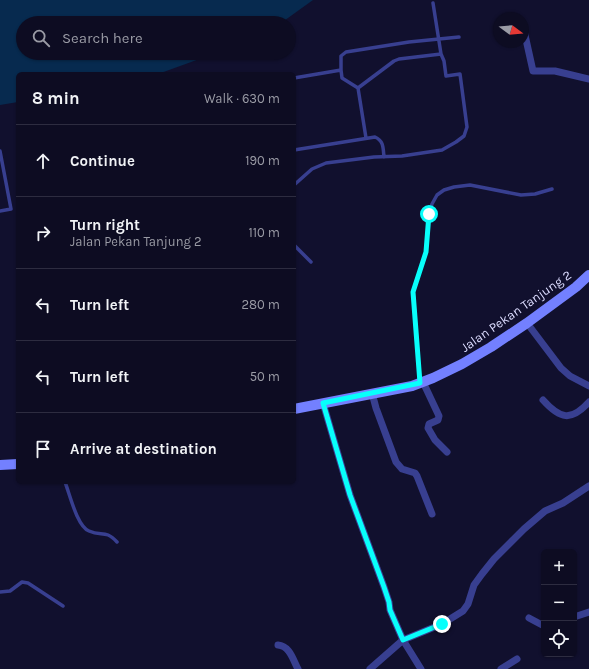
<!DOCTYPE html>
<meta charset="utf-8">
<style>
body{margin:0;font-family:Karla,sans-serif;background:#1b1a2f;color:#f1f3f6}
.controls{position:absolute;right:12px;bottom:12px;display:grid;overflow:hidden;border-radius:6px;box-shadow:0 1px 3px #0004}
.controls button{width:36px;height:36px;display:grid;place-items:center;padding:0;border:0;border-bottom:1px solid #2d2c40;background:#0d0c22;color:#f1f3f6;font:20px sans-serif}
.compass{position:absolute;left:493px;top:12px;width:36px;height:36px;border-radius:50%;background:#0d0c22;box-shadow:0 1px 3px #0004;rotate:106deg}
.stop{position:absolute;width:12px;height:12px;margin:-9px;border:3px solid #08fffb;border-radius:50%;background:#fff}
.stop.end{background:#08fffb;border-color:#fff;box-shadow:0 1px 4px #0008}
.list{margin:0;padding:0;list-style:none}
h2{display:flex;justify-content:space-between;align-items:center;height:52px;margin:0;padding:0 16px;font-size:17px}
h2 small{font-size:13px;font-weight:400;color:#9a9ba5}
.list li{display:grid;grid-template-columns:26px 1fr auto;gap:12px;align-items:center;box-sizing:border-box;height:72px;padding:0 16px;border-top:1px solid #2d2c40}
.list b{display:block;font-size:15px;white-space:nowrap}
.list p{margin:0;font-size:13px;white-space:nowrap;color:#9a9ba5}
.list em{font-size:13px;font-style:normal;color:#9a9ba5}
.icon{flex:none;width:22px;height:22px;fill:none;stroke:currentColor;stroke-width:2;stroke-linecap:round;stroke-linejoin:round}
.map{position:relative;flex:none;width:589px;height:669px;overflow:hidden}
.search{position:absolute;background:#0d0c22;box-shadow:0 1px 3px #0004;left:16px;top:16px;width:280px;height:44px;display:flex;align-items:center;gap:10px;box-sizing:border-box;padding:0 14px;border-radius:22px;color:#9a9ba5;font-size:15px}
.panel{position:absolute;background:#0d0c22;box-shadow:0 1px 3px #0004;left:16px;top:72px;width:280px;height:412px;border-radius:6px}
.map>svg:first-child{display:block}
</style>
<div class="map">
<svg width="589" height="669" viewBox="0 0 589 669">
<rect width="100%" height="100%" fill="#11102e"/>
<!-- water -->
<path fill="#072a4f" d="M0,0h313l-32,23h-258v30h193l-58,21h-140v28l-18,3z"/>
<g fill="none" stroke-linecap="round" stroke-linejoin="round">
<!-- lane -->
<path stroke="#383f90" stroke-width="3.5" d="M341,70v-14l5,-4 63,-10 50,-5
M294,78l47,-8 1,8 16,10
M358,88l36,-27 5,-2 42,-5
M358,88l8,50
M294,150l81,-13c9,4 8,11 9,20
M0,151l11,58 -11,2
M294,185l18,-16 14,-6 48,-6 28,-1 40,-6 14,-8 8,-6 3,-9 -7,-53 -14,2 -2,-15 -3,-7 -8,-51
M294,245l17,17
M420,382l-7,-90 13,-40 3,-38 3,-10 5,-9 7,-5 10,-3 16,-2 51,10 14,-1 17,-5
M65,482c5,13 12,44 24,49 13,6 16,-2 28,11
M0,592l10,-1 12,-9 6,1 35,23"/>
<!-- street -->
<path stroke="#383f90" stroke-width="7" d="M523,26l10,45h22l34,8
M527,323l34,45 9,8 19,10
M423,382l16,34 -1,4 -9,4 -1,4 7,12 12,12
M372,393l4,15 20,54 6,7 13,4 2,3 15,38
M543,400c17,19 28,22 46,2
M323,403l27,92 34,92 5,15 1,8 13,30 18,29
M574,617l15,-5
M529,618l15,8
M278,645c12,1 15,15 20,24
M370,669l33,-29 39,-16 21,-13 5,-7 6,-19 8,-11 12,-15 30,-30 21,-18 18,-8 26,-17
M501,669l16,-10"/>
<!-- secondary -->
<path stroke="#7380ff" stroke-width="10" d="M294,409l118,-23 21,-8 29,-14 29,-17 36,-24 49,-36 13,-12
M0,465l18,-1"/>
</g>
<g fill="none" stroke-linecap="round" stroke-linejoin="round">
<!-- route -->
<path stroke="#08fffb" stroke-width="5" d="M429,214l-3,38 -13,40 7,91 -97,20 27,92 34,92 5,15 1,8 13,30 39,-16"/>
</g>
<g text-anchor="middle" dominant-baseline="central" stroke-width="3" stroke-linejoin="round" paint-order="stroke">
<!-- street labels -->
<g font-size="13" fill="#dcdcff" stroke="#11102e">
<text transform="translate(516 311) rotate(-35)">Jalan Pekan Tanjung 2</text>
</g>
</g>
</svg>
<div class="controls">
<button>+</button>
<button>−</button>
<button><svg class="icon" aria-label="locate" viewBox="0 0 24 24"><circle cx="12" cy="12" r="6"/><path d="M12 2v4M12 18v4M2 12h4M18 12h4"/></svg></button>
</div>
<svg class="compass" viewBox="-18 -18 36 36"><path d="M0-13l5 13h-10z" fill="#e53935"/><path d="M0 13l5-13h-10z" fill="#9a9ba5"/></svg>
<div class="stop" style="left:429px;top:214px"></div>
<div class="stop end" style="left:442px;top:624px"></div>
<div class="search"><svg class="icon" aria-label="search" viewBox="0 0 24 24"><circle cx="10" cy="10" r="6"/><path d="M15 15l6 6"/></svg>Search here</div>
<section class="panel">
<h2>8 min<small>Walk · 630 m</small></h2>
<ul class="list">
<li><svg class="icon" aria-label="ahead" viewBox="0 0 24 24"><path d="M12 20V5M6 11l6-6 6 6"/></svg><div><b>Continue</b></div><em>190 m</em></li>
<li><svg class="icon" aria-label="right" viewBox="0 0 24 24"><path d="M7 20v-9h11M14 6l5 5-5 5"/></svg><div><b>Turn right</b><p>Jalan Pekan Tanjung 2</p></div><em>110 m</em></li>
<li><svg class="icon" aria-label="left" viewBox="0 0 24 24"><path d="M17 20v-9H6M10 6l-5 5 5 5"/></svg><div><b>Turn left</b></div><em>280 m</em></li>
<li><svg class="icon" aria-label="left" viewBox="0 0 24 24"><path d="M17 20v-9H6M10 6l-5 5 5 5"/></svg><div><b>Turn left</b></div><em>50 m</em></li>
<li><svg class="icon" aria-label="arrive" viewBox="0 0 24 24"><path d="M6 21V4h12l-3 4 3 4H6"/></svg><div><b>Arrive at destination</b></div></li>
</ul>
</section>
</div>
